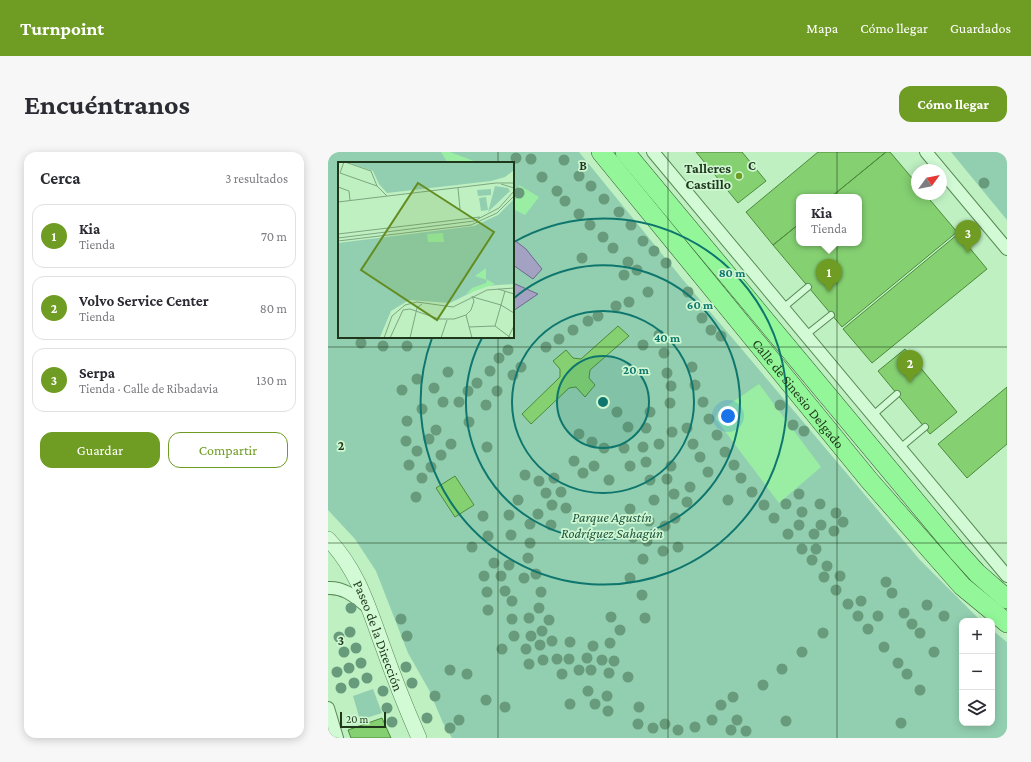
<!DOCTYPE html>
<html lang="es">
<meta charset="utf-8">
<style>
body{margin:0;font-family:"Crimson Pro",serif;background:#f7f7f7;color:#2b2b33}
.controls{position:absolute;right:12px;bottom:12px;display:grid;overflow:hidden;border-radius:8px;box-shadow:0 2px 10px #0003}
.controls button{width:36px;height:36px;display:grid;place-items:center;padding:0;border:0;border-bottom:1px solid #e1e1e2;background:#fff;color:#2b2b33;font:20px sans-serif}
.compass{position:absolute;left:583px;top:12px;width:36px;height:36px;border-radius:50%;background:#fff;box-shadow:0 2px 10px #0003;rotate:57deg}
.scale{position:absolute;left:12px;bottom:10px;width:46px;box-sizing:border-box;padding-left:4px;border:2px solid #1f381b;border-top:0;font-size:11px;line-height:14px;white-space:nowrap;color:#1f381b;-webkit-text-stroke:3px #cef7d2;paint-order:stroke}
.you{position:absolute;left:400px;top:264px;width:14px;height:14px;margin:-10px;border:3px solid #fff;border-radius:50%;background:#1a73e8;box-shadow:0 0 0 6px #1a73e833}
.badge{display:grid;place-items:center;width:26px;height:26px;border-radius:50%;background:#6f9c22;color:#fff;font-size:13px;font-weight:700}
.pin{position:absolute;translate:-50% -33px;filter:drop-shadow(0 1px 2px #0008)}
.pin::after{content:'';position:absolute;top:21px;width:14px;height:12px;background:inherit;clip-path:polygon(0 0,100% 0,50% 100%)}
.popup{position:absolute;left:468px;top:42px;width:66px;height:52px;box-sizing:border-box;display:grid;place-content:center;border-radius:8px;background:#fff;filter:drop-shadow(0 1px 3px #0005);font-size:13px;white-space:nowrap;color:#7c7c81}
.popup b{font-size:15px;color:#2b2b33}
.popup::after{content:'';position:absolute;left:50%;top:100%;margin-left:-8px;border:8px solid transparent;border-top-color:#fff}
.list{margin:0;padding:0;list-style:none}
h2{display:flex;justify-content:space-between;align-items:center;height:52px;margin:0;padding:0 16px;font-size:17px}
h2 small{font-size:13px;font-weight:400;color:#7c7c81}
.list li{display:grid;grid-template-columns:26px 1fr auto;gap:12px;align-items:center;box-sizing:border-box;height:64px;margin:0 8px 8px;padding:0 8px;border:1px solid #e1e1e2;border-radius:12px}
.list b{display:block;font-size:15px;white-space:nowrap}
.list p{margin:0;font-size:13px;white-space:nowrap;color:#7c7c81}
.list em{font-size:13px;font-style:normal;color:#7c7c81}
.actions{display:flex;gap:8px;padding:12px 16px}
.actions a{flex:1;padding:9px 0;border:1px solid #6f9c22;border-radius:12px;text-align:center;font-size:14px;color:#6f9c22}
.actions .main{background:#6f9c22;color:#fff}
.icon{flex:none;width:22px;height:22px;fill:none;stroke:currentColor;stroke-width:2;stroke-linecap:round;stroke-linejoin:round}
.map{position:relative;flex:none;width:679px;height:586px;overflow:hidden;border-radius:12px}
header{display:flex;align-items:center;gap:24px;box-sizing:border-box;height:56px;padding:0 20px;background:#6f9c22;color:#fff}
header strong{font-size:19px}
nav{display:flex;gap:22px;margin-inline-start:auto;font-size:14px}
.intro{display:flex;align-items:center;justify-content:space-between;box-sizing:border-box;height:96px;padding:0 24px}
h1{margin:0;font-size:28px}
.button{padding:10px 18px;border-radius:12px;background:#6f9c22;color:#fff;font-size:14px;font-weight:700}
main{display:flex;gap:24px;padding:0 24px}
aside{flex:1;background:#fff;border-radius:12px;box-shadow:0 2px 10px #0003}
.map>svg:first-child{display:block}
</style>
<header>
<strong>Turnpoint</strong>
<nav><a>Mapa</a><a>Cómo llegar</a><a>Guardados</a></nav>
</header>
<div class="intro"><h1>Encuéntranos</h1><a class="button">Cómo llegar</a></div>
<main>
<aside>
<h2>Cerca<small>3 resultados</small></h2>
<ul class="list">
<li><span class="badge">1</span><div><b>Kia</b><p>Tienda</p></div><em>70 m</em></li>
<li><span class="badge">2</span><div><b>Volvo Service Center</b><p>Tienda</p></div><em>80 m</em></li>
<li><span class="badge">3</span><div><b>Serpa</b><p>Tienda · Calle de Ribadavia</p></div><em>130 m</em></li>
</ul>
<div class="actions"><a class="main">Guardar</a><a>Compartir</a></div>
</aside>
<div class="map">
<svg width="679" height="586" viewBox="0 0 679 586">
<rect width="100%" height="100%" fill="#bef0c2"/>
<!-- green -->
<path fill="#92cfb0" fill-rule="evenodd" d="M0,0h251l105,129 236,279 61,61h-19v102h30v-93l15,12v96h-555l-9,-15 -14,-33 -21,-37 -32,-82 -21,-32 -27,-29zM11,11h174v174h-174z
M623,0h56v68z
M45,537l9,24 -22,7 -7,-24z"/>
<!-- sand -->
<path fill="#99eea3" d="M113,0h9l29,11h-31z
M191,33l20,12 -14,18 -12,-6z
M431,232l62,83 -42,36 -64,-85 3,-6z"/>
<!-- water -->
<path fill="#a4a2c2" stroke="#6e6990" d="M185,87l13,10 16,20 -9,10 -20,-14z
M185,131l25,11 -25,17z"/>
<!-- building -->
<path fill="#85d172" stroke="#4c8a3a" d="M368,0h46l24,29 -28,22z
M490,0h68l-55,45h-32v27l-26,21 -27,-33z
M558,0h4l27,32v10h8l32,38 -115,95 -69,-82 26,-21v19h60v-46h-28z
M630,82l29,35 -115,94 -29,-34z
M290,174l11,10 -39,34 -1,8 6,7 -10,12 -9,-10 -7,1 -38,36 -9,-10 38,-37v-8l-7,-8 13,-11 7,8 8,1z
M577,197l52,63 -27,22 -52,-63z
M679,235v57l-40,34 -29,-34z
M127,324l19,29 -19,12 -19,-29z
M54,566l9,20h-40l-3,-8z"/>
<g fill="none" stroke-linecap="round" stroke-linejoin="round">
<defs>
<path id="service" d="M455,156l25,-21
M478,183l25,-20
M545,263l24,-21
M572,296l25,-21"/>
<path id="minor" d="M325,0l354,424
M598,0l81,97
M0,436c17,-1 28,10 41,20
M0,556l9,30"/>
<g id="tertiary">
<path id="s1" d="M0,387c30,31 41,70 55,108 11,31 23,61 36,91"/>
</g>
<g id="primary">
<path id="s2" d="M273,0l268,328 93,106 45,37"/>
<path d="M297,0l333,400 19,21 30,26"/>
</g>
</defs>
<!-- service casing -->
<use href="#service" stroke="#5a8a56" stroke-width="8"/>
<!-- minor casing -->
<use href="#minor" stroke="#5a8a56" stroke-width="14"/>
<!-- tertiary casing -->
<use href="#tertiary" stroke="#5a8a56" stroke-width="16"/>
<!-- primary casing -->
<use href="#primary" stroke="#31572b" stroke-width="20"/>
<!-- service -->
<use href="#service" stroke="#d2fbd5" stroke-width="6"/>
<!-- minor -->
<use href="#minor" stroke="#d2fbd5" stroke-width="12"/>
<!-- tertiary -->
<use href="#tertiary" stroke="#d2fbd5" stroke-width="15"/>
<!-- primary -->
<use href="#primary" stroke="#93f799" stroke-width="19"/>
</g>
<!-- trees -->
<g fill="#689b7c">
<circle cx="188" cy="6" r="5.5"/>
<circle cx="203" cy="7" r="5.5"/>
<circle cx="236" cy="8" r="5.5"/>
<circle cx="251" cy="24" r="5.5"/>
<circle cx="214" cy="25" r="5.5"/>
<circle cx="656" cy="31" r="5.5"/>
<circle cx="263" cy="34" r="5.5"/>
<circle cx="229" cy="39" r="5.5"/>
<circle cx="191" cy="41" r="5.5"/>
<circle cx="276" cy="47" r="5.5"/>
<circle cx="237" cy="49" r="5.5"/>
<circle cx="291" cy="60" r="5.5"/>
<circle cx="251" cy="62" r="5.5"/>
<circle cx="262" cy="73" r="5.5"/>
<circle cx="303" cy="73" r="5.5"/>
<circle cx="275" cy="85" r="5.5"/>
<circle cx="315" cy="89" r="5.5"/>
<circle cx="285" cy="96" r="5.5"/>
<circle cx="326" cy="99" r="5.5"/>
<circle cx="254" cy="106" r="5.5"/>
<circle cx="300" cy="110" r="5.5"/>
<circle cx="338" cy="111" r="5.5"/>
<circle cx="309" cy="118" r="5.5"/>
<circle cx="296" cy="123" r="5.5"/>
<circle cx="320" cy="140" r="5.5"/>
<circle cx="360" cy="140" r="5.5"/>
<circle cx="301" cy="150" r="5.5"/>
<circle cx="288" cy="154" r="5.5"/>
<circle cx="270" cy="164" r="5.5"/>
<circle cx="374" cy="166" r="5.5"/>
<circle cx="260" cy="169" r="5.5"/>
<circle cx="245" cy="178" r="5.5"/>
<circle cx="383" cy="178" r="5.5"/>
<circle cx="331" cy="183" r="5.5"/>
<circle cx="393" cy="184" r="5.5"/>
<circle cx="231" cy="187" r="5.5"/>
<circle cx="33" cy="191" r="5.5"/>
<circle cx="315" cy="193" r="5.5"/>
<circle cx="55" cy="194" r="5.5"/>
<circle cx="79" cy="194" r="5.5"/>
<circle cx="218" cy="195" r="5.5"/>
<circle cx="180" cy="198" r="5.5"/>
<circle cx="336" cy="201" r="5.5"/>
<circle cx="171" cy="206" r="5.5"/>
<circle cx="193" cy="215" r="5.5"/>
<circle cx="364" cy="215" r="5.5"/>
<circle cx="162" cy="219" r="5.5"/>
<circle cx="120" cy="220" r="5.5"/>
<circle cx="339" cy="221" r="5.5"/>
<circle cx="185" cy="223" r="5.5"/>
<circle cx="89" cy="227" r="5.5"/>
<circle cx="149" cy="231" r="5.5"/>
<circle cx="367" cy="233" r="5.5"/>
<circle cx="343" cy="234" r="5.5"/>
<circle cx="106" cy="236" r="5.5"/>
<circle cx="74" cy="238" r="5.5"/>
<circle cx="140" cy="239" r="5.5"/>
<circle cx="169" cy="239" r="5.5"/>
<circle cx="115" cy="250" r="5.5"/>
<circle cx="131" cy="250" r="5.5"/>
<circle cx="375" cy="250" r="5.5"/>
<circle cx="342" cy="251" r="5.5"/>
<circle cx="158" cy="253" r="5.5"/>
<circle cx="452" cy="253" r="5.5"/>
<circle cx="94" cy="257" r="5.5"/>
<circle cx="289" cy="260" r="5.5"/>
<circle cx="322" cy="260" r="5.5"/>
<circle cx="381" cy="267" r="5.5"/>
<circle cx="79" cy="269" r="5.5"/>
<circle cx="141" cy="270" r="5.5"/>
<circle cx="465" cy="273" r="5.5"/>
<circle cx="300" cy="275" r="5.5"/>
<circle cx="318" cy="276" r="5.5"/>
<circle cx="359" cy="276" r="5.5"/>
<circle cx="108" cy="278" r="5.5"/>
<circle cx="476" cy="279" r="5.5"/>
<circle cx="344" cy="280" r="5.5"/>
<circle cx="251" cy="282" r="5.5"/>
<circle cx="389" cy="283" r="5.5"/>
<circle cx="101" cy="287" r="5.5"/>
<circle cx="78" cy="289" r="5.5"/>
<circle cx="264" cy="290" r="5.5"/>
<circle cx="123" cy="292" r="5.5"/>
<circle cx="331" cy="292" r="5.5"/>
<circle cx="365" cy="292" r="5.5"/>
<circle cx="159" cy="295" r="5.5"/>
<circle cx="315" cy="295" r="5.5"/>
<circle cx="276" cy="296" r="5.5"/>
<circle cx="296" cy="296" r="5.5"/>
<circle cx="89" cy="299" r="5.5"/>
<circle cx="397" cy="300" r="5.5"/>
<circle cx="113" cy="303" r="5.5"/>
<circle cx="372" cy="305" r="5.5"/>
<circle cx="246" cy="309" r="5.5"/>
<circle cx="318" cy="310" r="5.5"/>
<circle cx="81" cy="313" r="5.5"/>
<circle cx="406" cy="313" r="5.5"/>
<circle cx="266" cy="314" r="5.5"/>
<circle cx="302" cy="314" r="5.5"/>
<circle cx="343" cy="314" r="5.5"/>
<circle cx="103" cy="315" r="5.5"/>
<circle cx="380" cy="320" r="5.5"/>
<circle cx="255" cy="321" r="5.5"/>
<circle cx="197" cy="323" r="5.5"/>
<circle cx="94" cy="326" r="5.5"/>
<circle cx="226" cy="326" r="5.5"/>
<circle cx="413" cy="326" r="5.5"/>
<circle cx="339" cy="327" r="5.5"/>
<circle cx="281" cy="328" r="5.5"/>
<circle cx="322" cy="328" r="5.5"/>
<circle cx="211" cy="329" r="5.5"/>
<circle cx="362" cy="335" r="5.5"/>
<circle cx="233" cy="340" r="5.5"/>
<circle cx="424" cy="340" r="5.5"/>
<circle cx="218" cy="341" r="5.5"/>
<circle cx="346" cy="342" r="5.5"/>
<circle cx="471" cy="342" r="5.5"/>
<circle cx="88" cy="345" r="5.5"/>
<circle cx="190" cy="348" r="5.5"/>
<circle cx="326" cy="348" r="5.5"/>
<circle cx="400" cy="348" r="5.5"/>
<circle cx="359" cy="350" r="5.5"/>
<circle cx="458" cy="352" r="5.5"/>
<circle cx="492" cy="352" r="5.5"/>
<circle cx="224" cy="353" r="5.5"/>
<circle cx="436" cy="353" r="5.5"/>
<circle cx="238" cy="356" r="5.5"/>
<circle cx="302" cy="357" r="5.5"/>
<circle cx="474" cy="360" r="5.5"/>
<circle cx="508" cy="361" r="5.5"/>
<circle cx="210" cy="362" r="5.5"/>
<circle cx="181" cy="363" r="5.5"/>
<circle cx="155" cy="364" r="5.5"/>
<circle cx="347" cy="366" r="5.5"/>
<circle cx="446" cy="366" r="5.5"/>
<circle cx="321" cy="369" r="5.5"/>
<circle cx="515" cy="370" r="5.5"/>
<circle cx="202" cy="372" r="5.5"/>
<circle cx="223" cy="373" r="5.5"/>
<circle cx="471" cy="373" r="5.5"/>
<circle cx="493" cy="373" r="5.5"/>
<circle cx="337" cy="374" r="5.5"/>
<circle cx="506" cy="379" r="5.5"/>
<circle cx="460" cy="382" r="5.5"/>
<circle cx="486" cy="382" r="5.5"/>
<circle cx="183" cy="383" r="5.5"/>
<circle cx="160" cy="384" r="5.5"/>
<circle cx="305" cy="385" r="5.5"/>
<circle cx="319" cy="389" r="5.5"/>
<circle cx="202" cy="391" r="5.5"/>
<circle cx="144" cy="395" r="5.5"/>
<circle cx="350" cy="395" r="5.5"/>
<circle cx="474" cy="397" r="5.5"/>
<circle cx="488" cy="397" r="5.5"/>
<circle cx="335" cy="399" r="5.5"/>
<circle cx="200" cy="406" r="5.5"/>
<circle cx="315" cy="407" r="5.5"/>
<circle cx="484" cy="408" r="5.5"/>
<circle cx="166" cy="411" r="5.5"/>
<circle cx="181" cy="413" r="5.5"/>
<circle cx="499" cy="414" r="5.5"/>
<circle cx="208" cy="422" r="5.5"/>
<circle cx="156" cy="424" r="5.5"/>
<circle cx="173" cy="424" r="5.5"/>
<circle cx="512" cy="424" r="5.5"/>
<circle cx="496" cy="425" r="5.5"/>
<circle cx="196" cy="426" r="5.5"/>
<circle cx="302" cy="426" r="5.5"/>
<circle cx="558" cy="430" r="5.5"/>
<circle cx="508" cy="438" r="5.5"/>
<circle cx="177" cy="439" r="5.5"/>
<circle cx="159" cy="440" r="5.5"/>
<circle cx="213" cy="440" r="5.5"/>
<circle cx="564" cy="441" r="5.5"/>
<circle cx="314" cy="443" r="5.5"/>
<circle cx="184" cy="449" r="5.5"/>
<circle cx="533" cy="449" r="5.5"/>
<circle cx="520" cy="452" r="5.5"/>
<circle cx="599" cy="453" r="5.5"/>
<circle cx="23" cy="456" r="5.5"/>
<circle cx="211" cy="456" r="5.5"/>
<circle cx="160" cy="458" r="5.5"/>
<circle cx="576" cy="461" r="5.5"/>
<circle cx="530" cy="464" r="5.5"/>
<circle cx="550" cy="464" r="5.5"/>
<circle cx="616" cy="464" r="5.5"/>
<circle cx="283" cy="465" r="5.5"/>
<circle cx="201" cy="466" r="5.5"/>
<circle cx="317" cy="466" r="5.5"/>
<circle cx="73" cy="467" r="5.5"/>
<circle cx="184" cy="467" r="5.5"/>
<circle cx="221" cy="468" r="5.5"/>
<circle cx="584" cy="472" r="5.5"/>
<circle cx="540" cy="477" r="5.5"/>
<circle cx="292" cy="478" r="5.5"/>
<circle cx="214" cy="479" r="5.5"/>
<circle cx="22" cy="480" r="5.5"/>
<circle cx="495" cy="481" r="5.5"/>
<circle cx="592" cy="481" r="5.5"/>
<circle cx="79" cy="484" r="5.5"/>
<circle cx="186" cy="484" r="5.5"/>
<circle cx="203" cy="484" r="5.5"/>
<circle cx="11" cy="485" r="5.5"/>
<circle cx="224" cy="489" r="5.5"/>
<circle cx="242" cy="490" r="5.5"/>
<circle cx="282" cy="491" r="5.5"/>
<circle cx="212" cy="493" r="5.5"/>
<circle cx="265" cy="494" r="5.5"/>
<circle cx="556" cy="495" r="5.5"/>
<circle cx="28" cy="496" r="5.5"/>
<circle cx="174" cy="497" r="5.5"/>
<circle cx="198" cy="497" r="5.5"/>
<circle cx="16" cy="500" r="5.5"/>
<circle cx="474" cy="500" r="5.5"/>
<circle cx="606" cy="500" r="5.5"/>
<circle cx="259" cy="506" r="5.5"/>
<circle cx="229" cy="507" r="5.5"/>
<circle cx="241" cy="507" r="5.5"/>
<circle cx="215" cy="508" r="5.5"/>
<circle cx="274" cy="508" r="5.5"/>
<circle cx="286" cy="509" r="5.5"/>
<circle cx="33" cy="511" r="5.5"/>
<circle cx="570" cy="511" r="5.5"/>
<circle cx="201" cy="512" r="5.5"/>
<circle cx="78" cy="515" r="5.5"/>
<circle cx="21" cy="516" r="5.5"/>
<circle cx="454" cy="517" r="5.5"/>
<circle cx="122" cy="518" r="5.5"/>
<circle cx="251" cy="518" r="5.5"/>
<circle cx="263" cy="518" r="5.5"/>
<circle cx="9" cy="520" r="5.5"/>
<circle cx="281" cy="521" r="5.5"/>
<circle cx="139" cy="522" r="5.5"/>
<circle cx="234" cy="522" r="5.5"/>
<circle cx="579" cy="522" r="5.5"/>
<circle cx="300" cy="525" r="5.5"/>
<circle cx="39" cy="526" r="5.5"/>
<circle cx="26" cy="531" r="5.5"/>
<circle cx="84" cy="531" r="5.5"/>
<circle cx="435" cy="533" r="5.5"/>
<circle cx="13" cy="536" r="5.5"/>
<circle cx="592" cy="538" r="5.5"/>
<circle cx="55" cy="539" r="5.5"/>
<circle cx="260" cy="539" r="5.5"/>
<circle cx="107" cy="544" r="5.5"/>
<circle cx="279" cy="544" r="5.5"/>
<circle cx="405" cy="545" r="5.5"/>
<circle cx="158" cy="548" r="5.5"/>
<circle cx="242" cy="552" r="5.5"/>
<circle cx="267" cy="552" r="5.5"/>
<circle cx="393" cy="553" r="5.5"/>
<circle cx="177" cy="555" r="5.5"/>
<circle cx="311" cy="555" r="5.5"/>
<circle cx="59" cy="556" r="5.5"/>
<circle cx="280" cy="559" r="5.5"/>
<circle cx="99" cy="566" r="5.5"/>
<circle cx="131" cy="568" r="5.5"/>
<circle cx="384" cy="568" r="5.5"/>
<circle cx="409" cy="568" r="5.5"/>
<circle cx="458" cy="569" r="5.5"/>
<circle cx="64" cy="570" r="5.5"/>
<circle cx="573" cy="571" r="5.5"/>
<circle cx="310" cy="572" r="5.5"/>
<circle cx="337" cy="572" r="5.5"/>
<circle cx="367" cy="575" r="5.5"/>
<circle cx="122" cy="576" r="5.5"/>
<circle cx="325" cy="576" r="5.5"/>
<circle cx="350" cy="578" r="5.5"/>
<circle cx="403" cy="578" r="5.5"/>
<circle cx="418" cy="579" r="5.5"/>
</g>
<!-- grid -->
<path fill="none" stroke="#1f381b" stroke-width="1" stroke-opacity="0.55" d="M170,0v11M340,0v586M509,0v586M170,185v401M0,195h679M0,391h679"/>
<!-- distance rings -->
<circle cx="275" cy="250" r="46" fill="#0f766e" fill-opacity=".12"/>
<g fill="none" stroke="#0f766e" stroke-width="2">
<circle cx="275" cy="250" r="46"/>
<circle cx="275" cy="250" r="91"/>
<path d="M185 147A137 137 0 1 1 154 186"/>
<path d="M186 90A183 183 0 1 1 104 186"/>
</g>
<!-- markers -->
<circle fill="#6f9c22" stroke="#cef7d2" stroke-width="1.5" cx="411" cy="24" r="4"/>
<g text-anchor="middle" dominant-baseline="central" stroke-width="3.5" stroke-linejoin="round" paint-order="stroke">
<!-- poi labels -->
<g font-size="14" font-weight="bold" fill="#1f381b" stroke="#cef7d2" text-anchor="end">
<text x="403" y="16">Talleres<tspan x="403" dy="16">Castillo</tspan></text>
</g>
<!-- street labels -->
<g font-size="14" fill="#1f381b" stroke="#cef7d2">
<text stroke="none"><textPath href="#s2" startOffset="312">Calle de Sinesio Delgado</textPath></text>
<text stroke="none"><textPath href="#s1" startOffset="110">Paseo de la Dirección</textPath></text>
</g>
<!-- park labels -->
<g font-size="14" font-style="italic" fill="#215642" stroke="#cef7d2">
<text x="284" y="365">Parque Agustín<tspan x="284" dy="16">Rodríguez Sahagún</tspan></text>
</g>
</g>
<!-- overview -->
<g transform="translate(10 10)">
<rect width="176" height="176" fill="#bef0c2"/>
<path d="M9,0h167v8l-9,7 -14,4 -104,12 -8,-9 -6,-13zM157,24l13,2 2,3 -22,21zM153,27v6l-13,1 -1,-6zM148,35l2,13 -7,1 -2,-13zM176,37v85l-30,2 -34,17 -41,-3 -18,11 -11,26 -42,1v-95l136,-17 24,-11z" fill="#92cfb0"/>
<path d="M105,71l1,9h-16l-1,-8zM148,106v11l9,5 -29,10 6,-6 14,-5 1,-3 -12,-4z" fill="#99eea3"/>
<path fill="none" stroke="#7ea67f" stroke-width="1" d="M6,0l-4,11 37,13M7,0l26,9 6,15 10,10M163,22l13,4M0,25l11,4 1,9M120,26l2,21M0,40l158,-19h18M0,72l142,-17M0,76l136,-17 25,-13 15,-17M0,79l133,-16 26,-12 17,-17M160,127l16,5M167,129l-10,35 16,12M135,135l28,8 13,8M128,153l6,23M131,165l26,-1M46,176l8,-22 13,-11 12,-3 36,5 34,-17 27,-2M52,176l13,-28 7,-1 29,10h15l12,-4 5,-5 3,-9 -2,-5M72,176l7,-30 5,-4M103,176l6,-18M170,176l6,-12"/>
<path fill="#638d21" fill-opacity="0.15" stroke="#638d21" stroke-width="2" d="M80,21l76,49 -57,88 -76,-50z"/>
<rect width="176" height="176" fill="none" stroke="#1f381b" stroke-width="2"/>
</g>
<g font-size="13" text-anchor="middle" font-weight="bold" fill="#1f381b" stroke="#cef7d2" stroke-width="3.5" stroke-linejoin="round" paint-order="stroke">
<text x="255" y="18">B</text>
<text x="424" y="18">C</text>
<text x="13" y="298">2</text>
<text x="13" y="493">3</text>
</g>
<circle cx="275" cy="250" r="6" fill="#0f766e" stroke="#cef7d2" stroke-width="2"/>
<g font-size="12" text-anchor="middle" font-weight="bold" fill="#0f766e" stroke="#cef7d2" stroke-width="3.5" stroke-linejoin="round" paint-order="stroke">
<text x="404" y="125">80 m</text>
<text x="372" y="157">60 m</text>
<text x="339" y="190">40 m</text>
<text x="308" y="222">20 m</text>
</g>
</svg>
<div class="controls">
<button>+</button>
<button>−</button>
<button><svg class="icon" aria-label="layers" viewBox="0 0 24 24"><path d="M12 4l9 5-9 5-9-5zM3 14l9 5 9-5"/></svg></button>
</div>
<svg class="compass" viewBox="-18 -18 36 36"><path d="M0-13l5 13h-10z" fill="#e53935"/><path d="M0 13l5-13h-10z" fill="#7c7c81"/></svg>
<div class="scale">20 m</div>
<div class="you"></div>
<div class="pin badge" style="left:501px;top:140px">1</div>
<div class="popup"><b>Kia</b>Tienda</div>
<div class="pin badge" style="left:582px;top:231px">2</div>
<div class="pin badge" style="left:640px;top:101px">3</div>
</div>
</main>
